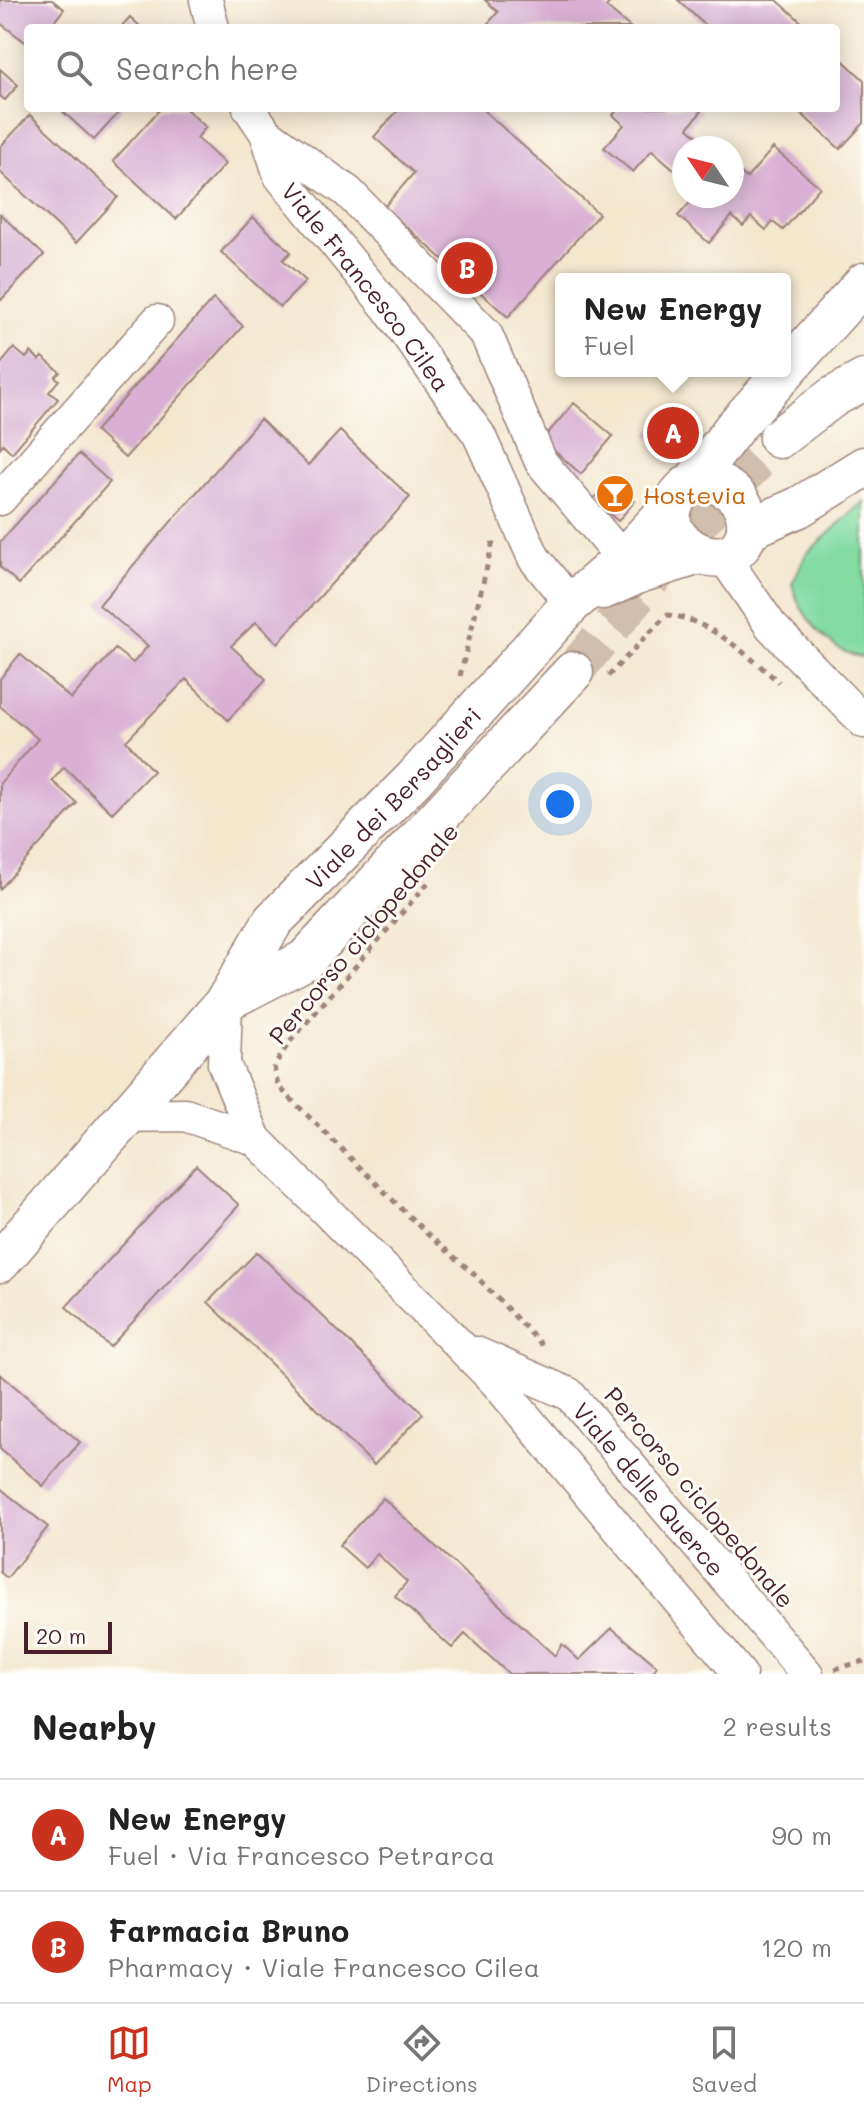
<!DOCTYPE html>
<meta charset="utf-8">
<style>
body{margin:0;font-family:Mali,sans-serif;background:#f6f6f6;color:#222}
.compass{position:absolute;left:672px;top:136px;width:72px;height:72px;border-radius:50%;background:#fff;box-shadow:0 4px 20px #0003;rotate:305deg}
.scale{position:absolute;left:24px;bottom:20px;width:88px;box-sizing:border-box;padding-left:8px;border:4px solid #4a1f2b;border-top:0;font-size:22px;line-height:28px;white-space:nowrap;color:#4a1f2b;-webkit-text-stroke:6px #fdfcf7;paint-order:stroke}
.you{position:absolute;left:560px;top:804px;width:28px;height:28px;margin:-20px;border:6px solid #fff;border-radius:50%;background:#1a73e8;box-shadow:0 0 0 12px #1a73e833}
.badge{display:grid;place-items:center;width:52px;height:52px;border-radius:50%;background:#c8321e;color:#fff;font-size:26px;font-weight:700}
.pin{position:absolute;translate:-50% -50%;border:4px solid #fff;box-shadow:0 2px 8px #0006}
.popup{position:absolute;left:555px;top:273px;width:236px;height:104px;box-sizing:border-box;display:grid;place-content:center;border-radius:8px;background:#fff;filter:drop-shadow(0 2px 6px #0005);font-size:26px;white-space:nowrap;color:#767676}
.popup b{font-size:30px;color:#222}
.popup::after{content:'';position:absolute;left:50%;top:100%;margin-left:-16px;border:16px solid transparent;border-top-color:#fff}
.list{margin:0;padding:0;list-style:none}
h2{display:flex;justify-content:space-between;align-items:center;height:104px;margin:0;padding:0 32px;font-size:34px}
h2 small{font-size:26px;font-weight:400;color:#767676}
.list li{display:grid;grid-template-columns:52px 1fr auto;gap:24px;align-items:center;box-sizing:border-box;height:112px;padding:0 32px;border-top:2px solid #e0e0e0}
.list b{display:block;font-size:30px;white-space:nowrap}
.list p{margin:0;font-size:26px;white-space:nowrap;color:#767676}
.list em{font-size:26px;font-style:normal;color:#767676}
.icon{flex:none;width:44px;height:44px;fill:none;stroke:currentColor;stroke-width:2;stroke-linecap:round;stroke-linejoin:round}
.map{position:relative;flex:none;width:864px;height:1674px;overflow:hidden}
.search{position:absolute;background:#fff;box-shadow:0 4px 20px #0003;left:24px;right:24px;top:24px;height:88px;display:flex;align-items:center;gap:20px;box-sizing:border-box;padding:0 28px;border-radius:8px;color:#767676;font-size:30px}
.sheet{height:328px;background:#fff}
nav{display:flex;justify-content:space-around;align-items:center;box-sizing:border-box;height:112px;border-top:2px solid #e0e0e0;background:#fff;font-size:22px;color:#767676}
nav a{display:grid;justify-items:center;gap:4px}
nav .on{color:#c8321e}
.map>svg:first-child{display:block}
</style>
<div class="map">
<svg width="864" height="1674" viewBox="0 0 864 1674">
<rect width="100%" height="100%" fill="#fdfcf7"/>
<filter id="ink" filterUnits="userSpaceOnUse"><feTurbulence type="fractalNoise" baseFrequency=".0125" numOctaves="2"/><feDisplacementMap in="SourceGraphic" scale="16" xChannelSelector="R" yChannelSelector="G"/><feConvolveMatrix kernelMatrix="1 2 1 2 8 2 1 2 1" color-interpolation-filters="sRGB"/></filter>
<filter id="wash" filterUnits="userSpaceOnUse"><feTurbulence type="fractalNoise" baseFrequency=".006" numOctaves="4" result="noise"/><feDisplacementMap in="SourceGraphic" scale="32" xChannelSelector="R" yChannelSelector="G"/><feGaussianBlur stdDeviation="1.8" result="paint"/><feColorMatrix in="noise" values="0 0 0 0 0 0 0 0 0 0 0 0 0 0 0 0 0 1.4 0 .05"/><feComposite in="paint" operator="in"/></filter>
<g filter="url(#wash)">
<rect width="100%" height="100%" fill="#f3e7ce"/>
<!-- green -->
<path fill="#82dba1" stroke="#667d66" stroke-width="2" d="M864,501v153l-3,3c-32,-5 -62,-43 -69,-73l14,-30z"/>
<g id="blocks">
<!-- building -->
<path fill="#d9b0d3" d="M0,0h52l12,9 -15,19h-21v16l-28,-21z
M485,0h127l-6,7 25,21h-147l14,-16z
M678,0h99l31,28h-100z
M130,17l12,11h-22z
M836,54l28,26v43l-24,26 -45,-41h41z
M0,69l18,16 -13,15 -5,-4z
M59,108h64l-29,32z
M161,108h24l21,19 -9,11 28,26 -49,55 -63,-58z
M400,108h81l118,106 -91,103 -124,-110 30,-34 -40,-36z
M619,108h77l5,4 -13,16 23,20h-27v30l-32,-28 -19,22 -29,-24 20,-23 -11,-10z
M30,115l88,82 -42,46 -76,-71v-25z
M773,148l47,39 -37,43 -10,-8 -7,8 -15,-13 -8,9 -11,-10 -23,27 -31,-27 18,-20h36v-30l15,12z
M0,214l44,41 -44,46z
M253,217l38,35 -8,8 23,21 -26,26 -59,-55z
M213,299l30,27 -118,132 -30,-27z
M14,348l12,10 5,-6 8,8 3,-3 18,15 -5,5 4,3 -10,12 9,7 -46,54 -9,-9 -3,4v-83z
M574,403l39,33 -32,38 -39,-34z
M671,409l25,23 -23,27 -26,-24z
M260,419l48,46 32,-34 70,66 -132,146 -22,-21 -25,24 35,33 -38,41 -42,-41 -60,62 27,30 -41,42 -48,-46 -12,14 25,22 -77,86v-106l38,-44 -38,-33v-27l20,-25 51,45 44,-50 18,14 15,-17 -49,-41z
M79,454l31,28 -91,102 -19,-17v-25z
M610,479l25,22 -17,20 -25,-21z
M196,1165l43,40 -129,142 -44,-40z
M257,1252l166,162 -49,51 -166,-163z
M0,1374l80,68 -37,44 -43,-37z
M0,1488l48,39 -41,51 -7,-6z
M383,1498l172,158 7,-12 17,16 33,-32 45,38 -6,8h-142l-44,-40 -13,14 -57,-52 12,-14 -30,-28 -12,14 -26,-23z"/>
</g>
</g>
<g filter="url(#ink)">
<use href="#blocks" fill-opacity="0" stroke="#9e837c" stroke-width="2"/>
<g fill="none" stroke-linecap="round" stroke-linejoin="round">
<!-- major-tunnel -->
<path stroke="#d1bfad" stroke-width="40" stroke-dasharray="40 20" stroke-linecap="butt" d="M573,672l126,-151 80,-83"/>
<defs>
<g id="minor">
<path d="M206,0l7,28"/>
<path id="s1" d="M249,108l17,25 14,43 108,132 91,127 55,123 37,46"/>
<path d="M266,133l82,59 138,142 55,128 82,97"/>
<path d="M0,499l157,-178"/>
<path d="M723,556l48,70 93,96"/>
<path d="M226,1001l-2,63 31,75 241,243 244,292"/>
<path d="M124,1116l61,-1 70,24"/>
<path id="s2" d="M476,1353l93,41 238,280"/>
</g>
<g id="major">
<path d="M779,438l54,-41 31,-17"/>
<path d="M695,480l39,-52 130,-145"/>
<path d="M695,480c26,0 54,17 52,47 -6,67 -127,6 -52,-47z"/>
<path d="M747,530l52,-23 65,-40"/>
<path d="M603,589l36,-16 57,-18"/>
<path d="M226,1001l79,-41 268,-288"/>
<path id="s3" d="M0,1262l226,-261 47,-80 141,-142 157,-175 52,-45 49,-53"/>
</g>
</defs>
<!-- minor casing -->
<use href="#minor" stroke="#9e837c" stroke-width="35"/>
<!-- major casing -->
<use href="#major" stroke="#9e837c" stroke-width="43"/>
<!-- path -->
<path stroke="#9e837c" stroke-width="5" stroke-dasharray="6 6" stroke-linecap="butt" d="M460,676l33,-134
M608,676l59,-61c42,4 81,41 112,67
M428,883l-140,161 -14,23 4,19 147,146 47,40 73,76
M835,1669l29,-8"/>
<!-- minor -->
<use href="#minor" stroke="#fff" stroke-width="32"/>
<!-- major -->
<use href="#major" stroke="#fff" stroke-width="40"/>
</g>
</g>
<!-- icons -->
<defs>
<symbol id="bar-disc" viewBox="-11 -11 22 22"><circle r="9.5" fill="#e8710a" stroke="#fdfcf7"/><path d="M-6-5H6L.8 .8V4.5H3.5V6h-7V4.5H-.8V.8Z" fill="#fff"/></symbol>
</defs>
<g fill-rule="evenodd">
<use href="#bar-disc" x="593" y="472" width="44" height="44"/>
</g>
<g text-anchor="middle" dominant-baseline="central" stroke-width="6" stroke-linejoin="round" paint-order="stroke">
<!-- street labels -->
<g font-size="24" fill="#4a1f2b" stroke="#fdfcf7">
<text stroke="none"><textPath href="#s1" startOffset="216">Viale Francesco Cilea</textPath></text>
<text stroke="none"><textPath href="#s3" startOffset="610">Viale dei Bersaglieri</textPath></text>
<text transform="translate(363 933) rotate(-50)">Percorso ciclopedonale</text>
<text stroke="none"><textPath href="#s2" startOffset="226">Viale delle Querce</textPath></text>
<text transform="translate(700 1497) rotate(50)">Percorso ciclopedonale</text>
</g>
<!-- food labels -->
<g font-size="24" fill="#c56008" stroke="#fdfcf7" text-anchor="start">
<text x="643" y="494">Hostevia</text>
</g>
</g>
</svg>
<svg class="compass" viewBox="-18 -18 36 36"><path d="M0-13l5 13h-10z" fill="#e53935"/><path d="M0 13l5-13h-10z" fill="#767676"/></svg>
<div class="scale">20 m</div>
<div class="you"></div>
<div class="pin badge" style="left:673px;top:433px">A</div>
<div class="popup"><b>New Energy</b>Fuel</div>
<div class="pin badge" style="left:467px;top:268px">B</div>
<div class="search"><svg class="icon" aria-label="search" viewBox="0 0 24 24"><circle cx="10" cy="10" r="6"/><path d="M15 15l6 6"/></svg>Search here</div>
</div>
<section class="sheet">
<h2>Nearby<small>2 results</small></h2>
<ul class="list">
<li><span class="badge">A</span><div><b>New Energy</b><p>Fuel · Via Francesco Petrarca</p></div><em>90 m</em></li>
<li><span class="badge">B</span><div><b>Farmacia Bruno</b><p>Pharmacy · Viale Francesco Cilea</p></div><em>120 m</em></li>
</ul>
</section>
<nav>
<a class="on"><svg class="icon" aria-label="map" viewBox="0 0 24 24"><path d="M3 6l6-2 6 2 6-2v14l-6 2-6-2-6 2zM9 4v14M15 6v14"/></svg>Map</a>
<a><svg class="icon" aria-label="directions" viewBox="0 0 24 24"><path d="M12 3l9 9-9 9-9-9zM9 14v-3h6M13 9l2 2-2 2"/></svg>Directions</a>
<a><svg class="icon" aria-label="saved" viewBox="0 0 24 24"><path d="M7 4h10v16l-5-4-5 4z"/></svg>Saved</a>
</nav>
